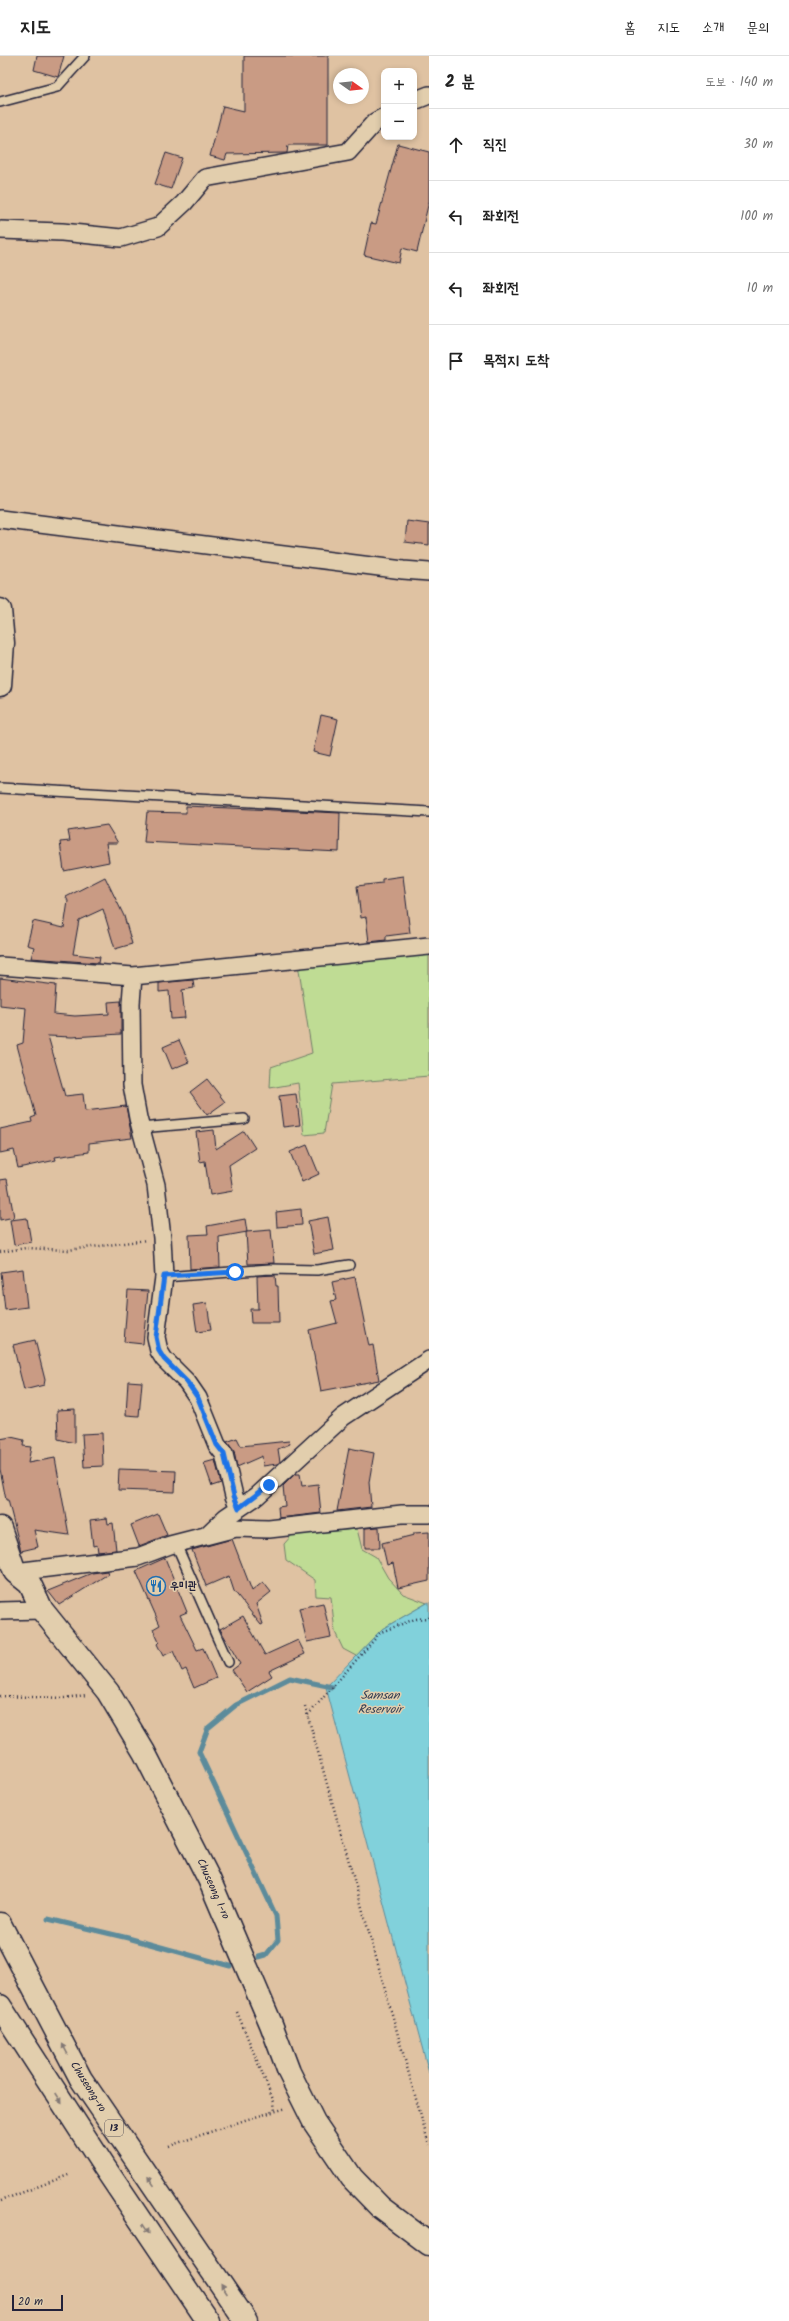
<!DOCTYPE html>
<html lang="ko">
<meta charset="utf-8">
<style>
body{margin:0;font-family:Kalam,"Poor Story",sans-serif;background:#f6f6f6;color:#222}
.controls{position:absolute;right:12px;top:12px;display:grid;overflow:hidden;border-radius:8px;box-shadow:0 2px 6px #0003}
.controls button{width:36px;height:36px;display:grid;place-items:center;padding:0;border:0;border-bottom:1px solid #e0e0e0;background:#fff;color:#222;font:20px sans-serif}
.compass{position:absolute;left:333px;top:12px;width:36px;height:36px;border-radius:50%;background:#fff;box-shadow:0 2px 6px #0003;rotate:105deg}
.scale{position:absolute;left:12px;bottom:10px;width:51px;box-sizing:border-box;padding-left:4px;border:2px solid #22223b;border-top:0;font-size:11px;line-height:14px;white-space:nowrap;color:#22223b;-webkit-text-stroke:3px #e2cead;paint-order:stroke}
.stop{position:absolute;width:12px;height:12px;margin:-9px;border:3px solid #1a73e8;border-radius:50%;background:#fff}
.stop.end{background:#1a73e8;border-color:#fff;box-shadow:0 1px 4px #0008}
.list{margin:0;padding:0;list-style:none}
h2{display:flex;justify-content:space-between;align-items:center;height:52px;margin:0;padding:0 16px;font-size:17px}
h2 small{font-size:13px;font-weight:400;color:#767676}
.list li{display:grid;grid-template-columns:26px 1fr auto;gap:12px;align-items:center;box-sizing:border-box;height:72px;padding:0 16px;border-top:1px solid #e0e0e0}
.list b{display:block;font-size:15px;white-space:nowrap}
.list em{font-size:13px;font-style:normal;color:#767676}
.icon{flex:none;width:22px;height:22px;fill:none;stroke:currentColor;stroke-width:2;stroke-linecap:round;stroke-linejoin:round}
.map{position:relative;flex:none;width:429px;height:2265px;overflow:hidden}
header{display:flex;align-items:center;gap:24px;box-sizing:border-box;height:56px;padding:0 20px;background:#fff;border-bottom:1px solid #e0e0e0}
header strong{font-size:19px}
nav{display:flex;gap:22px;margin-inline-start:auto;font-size:14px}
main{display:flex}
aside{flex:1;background:#fff}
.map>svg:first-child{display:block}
</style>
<header>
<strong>지도</strong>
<nav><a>홈</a><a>지도</a><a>소개</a><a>문의</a></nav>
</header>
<main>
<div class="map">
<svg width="429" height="2265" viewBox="0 0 429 2265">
<rect width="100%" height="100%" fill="#dfc2a2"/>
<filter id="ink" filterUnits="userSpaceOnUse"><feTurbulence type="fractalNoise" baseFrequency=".025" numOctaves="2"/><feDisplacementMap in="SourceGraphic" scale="8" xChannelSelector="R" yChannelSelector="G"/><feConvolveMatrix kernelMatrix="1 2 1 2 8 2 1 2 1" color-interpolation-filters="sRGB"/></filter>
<g filter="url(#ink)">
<!-- green -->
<path fill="#bfdc94" stroke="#707f68" d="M429,895v125l-97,8 -8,49 -20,2 -6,-52 -28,5 1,-21 41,-14 -14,-89z
M357,1473l5,20 14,8 12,21 15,16 24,9 -45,26 -26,27 -13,-7 -8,-17 -4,-35 -15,-1 -1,-16 -29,-20 -2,-16 8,-9z"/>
<!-- water -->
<path fill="#81d1db" stroke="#5b8b9b" d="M429,1546v471l-103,-386 56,-58z"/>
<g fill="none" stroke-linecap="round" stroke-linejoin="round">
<!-- stream -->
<path stroke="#5b8b9b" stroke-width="5" d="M48,1863l80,19 102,28
M259,1901l7,-2 12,-15 -2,-24 -77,-164 9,-24 28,-23 54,-27 42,9"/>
</g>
<!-- building -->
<path fill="#c99b84" stroke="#22223b" d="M37,0h27l-6,21 -24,-7z
M244,0h84v89h-40l-1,8 -60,1 -2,6 -15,-4 13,-50 21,5z
M398,88l31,8v49l-12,51 -15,-4 -3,15 -35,-8 7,-32 5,1z
M166,97l16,5 -11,31 -16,-5z
M407,465l22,3v21l-24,-3z
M321,659l17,4 -8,37 -17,-4z
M186,750l154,7 -1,39 -195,-10 3,-30 39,1z
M107,769l11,18h-12l3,19 -45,9 -4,-29 10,-1 -2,-10z
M403,820l7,57 -24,3v4l-17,2 -3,-25 -5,1 -4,-32 25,-3v-4z
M105,821l19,39 8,28 -17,5 -12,-40 -24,11 -6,34 27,3 -1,6 -68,-5 3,-11 -7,-2 6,-24 31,7 4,-27 -2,-4z
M0,922l56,7 -2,29 21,2 34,-2 -1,-12 13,-1v33l-49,3 -24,-1 17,60 18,-2 2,17 41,-5 6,32 -43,5v9l-34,5 1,3 -38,8 -4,-18 -14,3v-24l32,-7 -1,-4 5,-2 -19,-71 6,-2 3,-35 -26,-3z
M193,924l1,8 -12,2 3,28 -14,1 -2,-28 -10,1v-9z
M179,984l10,22 -17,7 -9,-22z
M207,1023l18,23 -18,13 -17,-23z
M296,1038l4,31 -17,2 -4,-31z
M214,1074l2,19 28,-18 11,17 -26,17 4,26 -23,4 -5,-34 -5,1 -4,-30z
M307,1089l12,29 -17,8 -12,-30z
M7,1123l7,38 -14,3v-40z
M301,1153l1,16 -25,2 -1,-15z
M328,1161l6,33 -20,4 -6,-33z
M27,1162l4,24 -17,3 -4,-25z
M245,1163l2,13 -28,5 1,30 -30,2 -1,-34 19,-1 -1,-8z
M271,1174l3,33 -26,1 -2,-32z
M23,1213l4,38 -22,3 -4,-38z
M275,1219l1,11h2l1,37h-28l-1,-14h8l-1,-33z
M355,1221l14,69 4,-1 6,35 -58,11 -12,-61 28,-7 -6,-22 5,-1 -4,-18z
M128,1234l20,1 -5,53 -19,-2z
M207,1247l4,27 -14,2 -4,-27z
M35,1284l10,40 -1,5 -20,5 -11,-45z
M128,1325l14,1 -3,34 -13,-1z
M75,1353v34l-17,-4 -1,-29z
M102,1377l1,33 -19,1 -2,-33z
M11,1381l13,3 -1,6 8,1 -3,16 27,-5 14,77 -35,-5 4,17 -17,4 -13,-51h-2l-6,-31v-30z
M237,1382l4,8 48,-5 1,3 -12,5 2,13 -3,2 -14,2 -1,-10 -25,11 -3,-16 -7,-9z
M349,1392l25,5 -5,29 2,25 -34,4z
M215,1404l6,23 -9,3 -8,-23z
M119,1413l57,2 -1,21 -57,-2z
M295,1418h5l2,12 16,-2 3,29 -42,5 -1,-11 7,-1 -2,-20z
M158,1458l9,21 -28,11 -8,-21z
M107,1462l1,6 5,-1 3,27 -18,2 -1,-7 -4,1 -3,-26z
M379,1471l1,21h-15v-20z
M429,1476v49l-31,7 -5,-25 -6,2 -5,-22 32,-8v-2z
M232,1483l20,52 11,-9 8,10 -15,12 7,20 -2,1 -27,-34 -5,-15 -23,10 -14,-36z
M165,1502l22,54 -7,3 17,35 6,-2 13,30 -22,10 -8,-19 -4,2 -9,-20 -10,5 -6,-12 2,-2 -6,-13 7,-4 -24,-54z
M107,1515l1,3 -49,31 -11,-14 44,-18z
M323,1547l8,34 -24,5 -8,-34z
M243,1560l22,39 33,-15 7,14 -36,17 3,5 -25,16 -15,-22 8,-6 -20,-35z"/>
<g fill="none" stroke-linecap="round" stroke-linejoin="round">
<defs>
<path id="service" d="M0,46l57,-15 28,-31
M0,732l429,24
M140,1072l104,-9
M164,1221l106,-8 47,1 32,-5
M176,1488l52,118"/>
<path id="minor" d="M414,45l15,-6
M0,174l62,2 59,6 37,-11 26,-24 21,-25 143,-26 27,-30 9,-5
M0,463l403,51 26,2
M0,910l133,10 296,-30
M133,920l-2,27 1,82 6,33 18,67 6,53 2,39 -8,60 3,14 5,8 23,23 11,16 19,47 7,9 10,42 5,12
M207,1479l19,-18 31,-21 86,-79 86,-57
M15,1516l123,-15 32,-12 66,-17 33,1 133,-15h27
M0,1555l42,-1"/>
<path id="tertiary" d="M0,554l3,33 -3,42
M0,1472l15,44 15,12 12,26 66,82 36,60 65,127 62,145 18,48 25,50 38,56 28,29 49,37"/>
<path id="primary" d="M0,1868l81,155 165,242
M0,1950l105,162 103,153"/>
</defs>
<!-- service casing -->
<use href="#service" stroke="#22223b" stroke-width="12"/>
<!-- minor casing -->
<use href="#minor" stroke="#22223b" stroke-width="20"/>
<!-- tertiary casing -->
<use href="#tertiary" stroke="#22223b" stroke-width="25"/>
<!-- primary casing -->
<use href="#primary" stroke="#22223b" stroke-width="25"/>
<!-- path -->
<path stroke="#22223b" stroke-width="2.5" stroke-dasharray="1 3" stroke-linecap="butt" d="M0,1196l26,-4 42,2 79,-10
M0,1640l64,2 22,-3
M305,1650l124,439
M308,1659l73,-83 34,-13 14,-1
M237,1956l37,90 1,10
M169,2090l79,-27 39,-11
M0,2145l71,-27"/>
<!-- service -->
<use href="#service" stroke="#e2cead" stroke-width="9"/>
<!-- minor -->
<use href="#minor" stroke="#e2cead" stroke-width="17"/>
<!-- tertiary -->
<use href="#tertiary" stroke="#e2cead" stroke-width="22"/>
<!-- primary -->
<use href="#primary" stroke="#e2cead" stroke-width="22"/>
</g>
<!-- one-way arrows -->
<defs><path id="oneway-solid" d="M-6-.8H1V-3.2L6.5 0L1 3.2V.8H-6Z"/></defs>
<g fill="#827874">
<use href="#oneway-solid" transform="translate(65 1993) rotate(-118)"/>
<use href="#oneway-solid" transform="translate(59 2042) rotate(57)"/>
<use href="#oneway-solid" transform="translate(151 2125) rotate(-125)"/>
<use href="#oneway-solid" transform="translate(146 2173) rotate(56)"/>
<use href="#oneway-solid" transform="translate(224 2233) rotate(-124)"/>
</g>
</g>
<g fill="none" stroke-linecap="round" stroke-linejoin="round" filter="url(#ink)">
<!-- route -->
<path stroke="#1a73e8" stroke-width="5" d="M235,1216l-71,4 -8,61 3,14 5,8 23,23 11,16 19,47 7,9 10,42 5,12 30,-23"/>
</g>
<!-- icons -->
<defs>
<symbol id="restaurant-ring" viewBox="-11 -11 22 22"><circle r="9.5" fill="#e2cead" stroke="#1f6fb2" stroke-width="1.5"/><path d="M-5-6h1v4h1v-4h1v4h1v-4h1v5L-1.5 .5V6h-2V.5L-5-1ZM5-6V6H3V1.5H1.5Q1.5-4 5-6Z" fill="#1f6fb2"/></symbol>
</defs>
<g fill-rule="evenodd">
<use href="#restaurant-ring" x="145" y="1519" width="22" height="22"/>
</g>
<g text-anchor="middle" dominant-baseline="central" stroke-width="3" stroke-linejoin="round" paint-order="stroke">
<!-- shield labels -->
<rect fill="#e2cead" stroke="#5c565d" stroke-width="1" x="105" y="2064" width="18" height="16" rx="3"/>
<g font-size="10" font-weight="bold" fill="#22223b">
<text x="114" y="2072">13</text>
</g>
<!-- poi labels -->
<g font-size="11" font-weight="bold" fill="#22223b" stroke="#e2cead" text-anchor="start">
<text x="170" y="1530">우미관</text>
</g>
<!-- street labels -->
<g font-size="11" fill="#22223b" stroke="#e2cead">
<text transform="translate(213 1833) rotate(66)">Chuseong 1-ro</text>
<text transform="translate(88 2031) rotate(58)">Chuseong-ro</text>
</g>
<!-- water labels -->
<g font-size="12" font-style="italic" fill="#303c53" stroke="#e2cead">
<text x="380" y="1639">Samsan<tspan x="380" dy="14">Reservoir</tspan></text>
</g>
</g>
</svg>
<div class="controls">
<button>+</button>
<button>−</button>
</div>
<svg class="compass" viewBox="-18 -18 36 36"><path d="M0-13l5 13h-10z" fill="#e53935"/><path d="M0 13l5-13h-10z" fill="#767676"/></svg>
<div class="scale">20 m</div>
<div class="stop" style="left:235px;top:1216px"></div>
<div class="stop end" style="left:269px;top:1429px"></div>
</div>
<aside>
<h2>2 분<small>도보 · 140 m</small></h2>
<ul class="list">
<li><svg class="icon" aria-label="ahead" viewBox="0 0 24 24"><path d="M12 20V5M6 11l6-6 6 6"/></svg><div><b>직진</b></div><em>30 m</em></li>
<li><svg class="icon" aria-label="left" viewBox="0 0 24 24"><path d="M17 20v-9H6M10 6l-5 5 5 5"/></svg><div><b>좌회전</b></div><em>100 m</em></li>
<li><svg class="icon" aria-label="left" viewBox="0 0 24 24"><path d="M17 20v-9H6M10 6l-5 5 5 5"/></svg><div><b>좌회전</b></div><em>10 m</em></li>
<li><svg class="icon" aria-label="arrive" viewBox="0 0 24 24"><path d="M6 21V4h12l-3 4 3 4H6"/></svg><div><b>목적지 도착</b></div></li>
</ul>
</aside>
</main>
